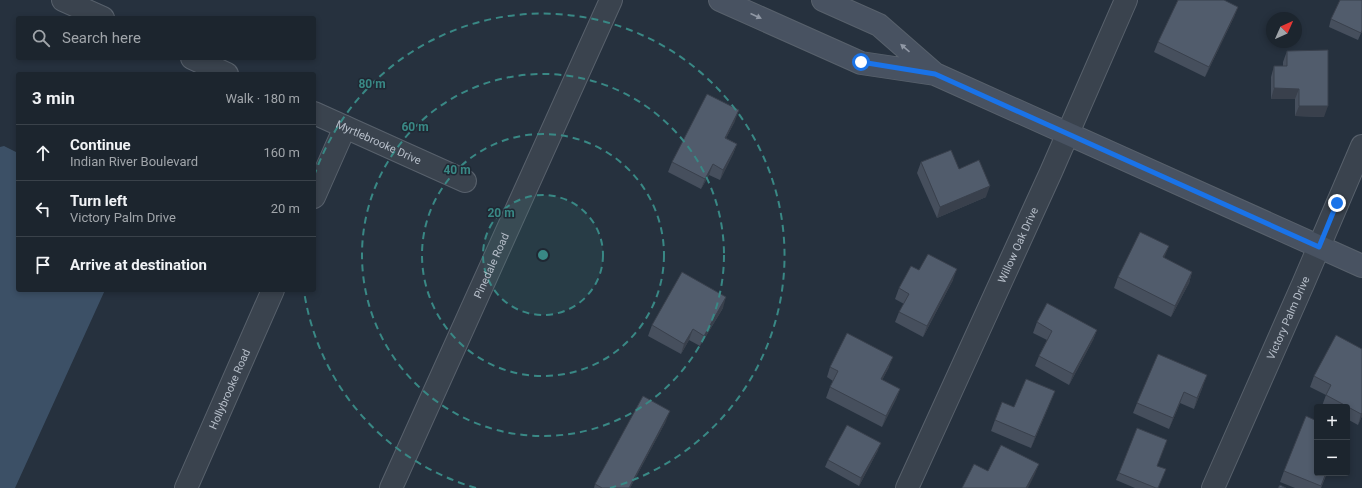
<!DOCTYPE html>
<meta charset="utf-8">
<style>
body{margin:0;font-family:Roboto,sans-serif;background:#252d36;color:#f1f3f6}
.controls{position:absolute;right:12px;bottom:12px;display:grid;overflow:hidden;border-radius:4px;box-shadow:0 2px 6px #0003}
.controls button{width:36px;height:36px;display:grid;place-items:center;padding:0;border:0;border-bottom:1px solid #3a424a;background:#1c252e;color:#f1f3f6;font:20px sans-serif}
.compass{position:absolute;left:1266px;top:12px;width:36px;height:36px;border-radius:50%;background:#1c252e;box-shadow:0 2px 6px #0003;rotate:45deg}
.stop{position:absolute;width:12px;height:12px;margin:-9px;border:3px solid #1a73e8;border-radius:50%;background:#fff}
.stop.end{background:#1a73e8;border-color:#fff;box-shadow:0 1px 4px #0008}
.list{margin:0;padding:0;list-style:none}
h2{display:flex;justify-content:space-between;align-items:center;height:52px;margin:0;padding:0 16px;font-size:17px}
h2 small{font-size:13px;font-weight:400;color:#a0a5aa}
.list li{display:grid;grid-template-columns:26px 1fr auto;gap:12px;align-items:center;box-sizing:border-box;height:56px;padding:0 16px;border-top:1px solid #3a424a}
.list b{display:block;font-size:15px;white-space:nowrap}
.list p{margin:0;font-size:13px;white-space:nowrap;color:#a0a5aa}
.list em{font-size:13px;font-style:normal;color:#a0a5aa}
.icon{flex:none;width:22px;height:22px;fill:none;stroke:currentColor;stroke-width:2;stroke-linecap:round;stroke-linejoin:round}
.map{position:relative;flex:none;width:1362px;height:488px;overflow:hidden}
.search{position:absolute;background:#1c252e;box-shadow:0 2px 6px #0003;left:16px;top:16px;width:300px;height:44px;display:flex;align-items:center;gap:10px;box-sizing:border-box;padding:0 14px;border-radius:4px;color:#a0a5aa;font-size:15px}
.panel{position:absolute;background:#1c252e;box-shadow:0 2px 6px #0003;left:16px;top:72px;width:300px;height:220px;border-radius:4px}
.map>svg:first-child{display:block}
</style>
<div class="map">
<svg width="1362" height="488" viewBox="0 0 1362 488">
<rect width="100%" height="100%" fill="#26313e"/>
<!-- water -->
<path fill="#3c5066" d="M4,146l14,7v137h87l-90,198h-15v-341z"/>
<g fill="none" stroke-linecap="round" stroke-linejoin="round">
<defs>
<g id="street">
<path d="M63,0l40,18"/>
<path d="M192,58l35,16"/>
<path id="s1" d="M314,113l151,68"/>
<path d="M314,197l31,-70"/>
<path id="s2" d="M186,488l87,-198"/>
<path id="s3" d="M391,488l220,-488"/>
<path id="s4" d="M907,488l144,-316 75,-172"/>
<path id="s5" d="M1213,488l90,-204 59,-138"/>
</g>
<path id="secondary" d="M720,0l141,63 74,11 427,192
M823,0l56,25 56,49"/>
</defs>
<!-- street casing -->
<use href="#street" stroke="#58616c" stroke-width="24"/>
<!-- secondary casing -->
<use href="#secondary" stroke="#58616c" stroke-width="24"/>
<!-- street -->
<use href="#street" stroke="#3a434e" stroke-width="22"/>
<!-- secondary -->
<use href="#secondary" stroke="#485261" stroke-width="22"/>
</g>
<!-- wall -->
<path fill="#464f5d" d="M1362,0v31l-4,9 -29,-13 2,-8z
M1238,7l-4,10 -29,60 -51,-25 4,-10z
M1287,51l37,66 -29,-1v-17h-24v-22l3,-11h9v-4z
M735,121l-9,17 11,6 -4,10 -13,26 -11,-5 -8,14 -33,-17 4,-10z
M921,162l38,7 27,28 -49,21 -20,-45z
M1164,258l28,14 -3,11 -18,34 -57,-29 4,-11z
M919,270l34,10 -30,57 -28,-15 4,-10 5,-8 -9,-5 4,-11z
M723,308l-23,38 -11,-6 -8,14 -33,-18 4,-11z
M1037,322l60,8 -4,10 -24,45 -34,-19 4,-10 8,-16 -14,-7z
M1362,349v67l-4,9 -11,-6v-12h-22l-3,-1 4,-11 -16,-8 4,-11z
M830,367h59l-7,13 18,9 -4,10 -14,28 -56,-29 4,-11 3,-6 -6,-4z
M1203,386l-9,23 -14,-6 -11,26 -36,-16 4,-10z
M1055,391l-24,57 -40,-17 4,-11 19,-13z
M666,421l-36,67h-36l1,-4z
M1167,440l-10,26 1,22h-23l-19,-8 3,-7z
M878,450l-19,36 -34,-19 3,-7z
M1284,471l43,2 -6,15h-26l-15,-6z"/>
<!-- shaded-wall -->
<path fill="#39404c" d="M1238,7l-4,10 -29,60 4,-10z
M1274,88l25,1 -4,10h-24z
M1299,106h29l-4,11 -29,-1z
M739,110l-4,11 -14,27 4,-10z
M737,144l-4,10 -13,26 3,-10z
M713,164l-4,11 -8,14 4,-10z
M990,186l-4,11 -49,21 3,-11z
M1169,246l-4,10 -6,12 4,-11z
M957,269l-4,11 -30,57 4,-11z
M1192,272l-3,11 -18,34 4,-11z
M726,297l-3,11 -23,38 4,-10z
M693,329l-4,11 -8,14 3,-10z
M1097,330l-4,10 -24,45 4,-11z
M893,357l-4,10 -12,23 4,-11z
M1207,375l-4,11 -9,23 3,-11z
M900,389l-4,10 -14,28 4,-11z
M1055,391l-4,10 -20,47 4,-11z
M1184,392l-4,11 -11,26 4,-11z
M670,411l-4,10 -36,67h-1z
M1362,413v3l-4,9 3,-11z
M881,443l-3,7 -19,36 2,-8z
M1039,464l-4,10 -7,14h-2z"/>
<!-- building -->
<path fill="#515c6c" stroke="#39404c" d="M1178,0h46l14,7 -29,60 -51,-25z
M1340,0h22v30l-1,3 -30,-14z
M1328,50v56h-29v-17l-25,-1v-22h13v-15z
M707,94l32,16 -14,28 12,6 -14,26 -10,-6 -8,15 -33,-17z
M951,150l8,19 20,-9 11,26 -50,21 -19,-45z
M1140,232l29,14 -6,11 29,15 -17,34 -57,-29z
M928,254l29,15 -30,57 -28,-14 10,-18 -10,-6 12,-22 8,4z
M682,272l44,25 -22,39 -11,-7 -9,15 -32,-19z
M1047,303l50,27 -24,44 -34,-18 13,-25 -15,-9z
M847,333l46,24 -12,22 19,10 -14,27 -56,-29 8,-16 -8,-4z
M1336,335l26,14v64l-1,1 -35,-19 5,-10 -17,-9z
M1158,354l49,21 -10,23 -13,-6 -11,26 -36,-15z
M1026,379l29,12 -20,46 -40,-17 7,-18 12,5z
M643,396l27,15 -41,77h-27l-7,-4z
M1306,416l11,5v52h9l-5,13 -37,-15z
M847,425l34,18 -20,35 -33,-18z
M1137,428l30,12 -10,26 9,3 -8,19h-2l-37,-15z
M1001,445l38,19 -13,24h-64l12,-24 14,7z
M1280,485l6,3h-8z"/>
<!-- one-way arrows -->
<defs><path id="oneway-solid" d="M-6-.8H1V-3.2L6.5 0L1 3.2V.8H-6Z"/></defs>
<g fill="#9098a5">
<use href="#oneway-solid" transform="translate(756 16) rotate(24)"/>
<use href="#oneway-solid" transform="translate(905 48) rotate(-139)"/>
</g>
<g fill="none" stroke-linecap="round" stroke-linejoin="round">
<!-- route -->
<path stroke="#1a73e8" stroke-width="5" d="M861,62l74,12 384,173 18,-44"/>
</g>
<!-- distance rings -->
<circle cx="543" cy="255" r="60" fill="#398885" fill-opacity=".12"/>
<g fill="none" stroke="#398885" stroke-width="2" stroke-dasharray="7 5">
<circle cx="543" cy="255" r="60"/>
<circle cx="543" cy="255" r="121"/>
<circle cx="543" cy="255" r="181"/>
<path d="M476 488A242 242 0 0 1 304 291M314 176A242 242 0 1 1 610 488"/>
</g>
<g text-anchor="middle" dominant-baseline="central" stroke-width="3" stroke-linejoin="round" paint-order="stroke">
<!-- street labels -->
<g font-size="11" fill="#b6bec9" stroke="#1f2833">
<text stroke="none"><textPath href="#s1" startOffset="71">Myrtlebrooke Drive</textPath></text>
<text stroke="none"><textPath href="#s4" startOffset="267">Willow Oak Drive</textPath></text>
<text stroke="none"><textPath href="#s3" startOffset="244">Pinedale Road</textPath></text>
<text stroke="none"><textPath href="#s5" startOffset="186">Victory Palm Drive</textPath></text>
<text stroke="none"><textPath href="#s2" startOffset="108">Hollybrooke Road</textPath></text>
</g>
</g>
<circle cx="543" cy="255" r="6" fill="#398885" stroke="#1f2833" stroke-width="2"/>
<g font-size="12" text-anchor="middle" font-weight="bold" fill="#398885" stroke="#1f2833" stroke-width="3" stroke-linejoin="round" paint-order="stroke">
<text x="372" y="88">80 m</text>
<text x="415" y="131">60 m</text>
<text x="457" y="174">40 m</text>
<text x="501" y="217">20 m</text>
</g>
</svg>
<div class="controls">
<button>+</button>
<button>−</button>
</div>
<svg class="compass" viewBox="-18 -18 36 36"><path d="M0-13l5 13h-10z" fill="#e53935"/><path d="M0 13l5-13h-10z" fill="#a0a5aa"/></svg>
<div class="stop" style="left:861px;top:62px"></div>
<div class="stop end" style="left:1337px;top:203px"></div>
<div class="search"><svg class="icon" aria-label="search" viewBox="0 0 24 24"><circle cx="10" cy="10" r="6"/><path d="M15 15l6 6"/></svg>Search here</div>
<section class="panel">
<h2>3 min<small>Walk · 180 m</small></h2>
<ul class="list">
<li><svg class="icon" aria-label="ahead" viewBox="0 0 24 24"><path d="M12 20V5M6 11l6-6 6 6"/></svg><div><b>Continue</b><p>Indian River Boulevard</p></div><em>160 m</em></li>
<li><svg class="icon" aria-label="left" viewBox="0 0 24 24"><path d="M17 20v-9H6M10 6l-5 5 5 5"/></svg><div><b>Turn left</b><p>Victory Palm Drive</p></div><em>20 m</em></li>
<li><svg class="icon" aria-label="arrive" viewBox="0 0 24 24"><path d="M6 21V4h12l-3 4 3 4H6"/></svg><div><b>Arrive at destination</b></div></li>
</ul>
</section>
</div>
